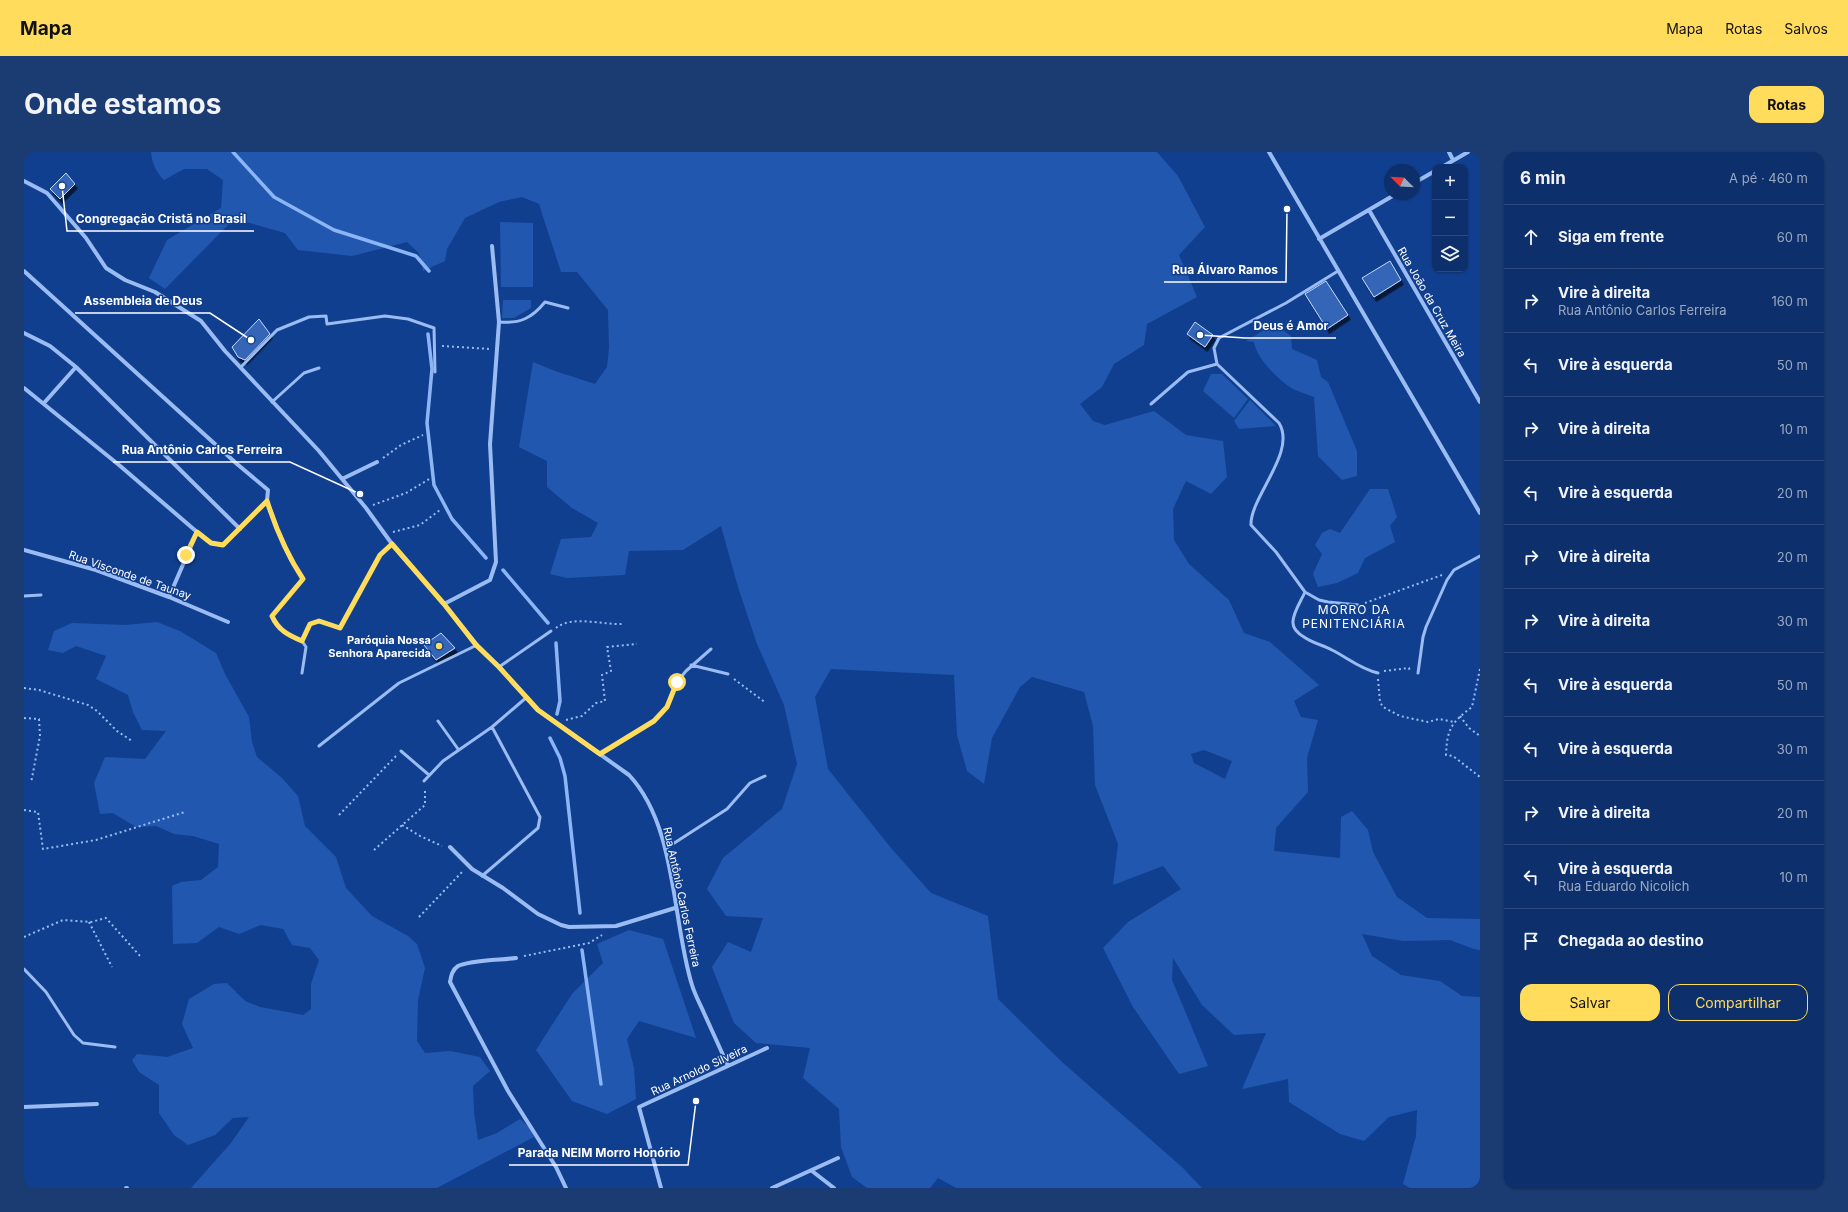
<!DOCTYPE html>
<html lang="pt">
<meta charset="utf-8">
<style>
body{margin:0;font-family:Inter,sans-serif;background:#1b3b73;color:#f1f3f6}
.controls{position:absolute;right:12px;top:12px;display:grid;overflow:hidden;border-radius:8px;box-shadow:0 1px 3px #0004}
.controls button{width:36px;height:36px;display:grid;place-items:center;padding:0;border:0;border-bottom:1px solid #2d4a7e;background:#0d2f6b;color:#f1f3f6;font:20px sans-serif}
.compass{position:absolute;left:1360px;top:12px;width:36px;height:36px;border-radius:50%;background:#0d2f6b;box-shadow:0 1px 3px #0004;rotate:294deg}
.stop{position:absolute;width:12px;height:12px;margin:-9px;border:3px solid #ffdc5c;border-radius:50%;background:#fff}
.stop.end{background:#ffdc5c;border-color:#fff;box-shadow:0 1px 4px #0008}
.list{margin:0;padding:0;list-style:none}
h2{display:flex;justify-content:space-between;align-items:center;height:52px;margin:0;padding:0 16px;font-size:17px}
h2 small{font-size:13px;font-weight:400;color:#9aa9c1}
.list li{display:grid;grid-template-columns:26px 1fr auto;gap:12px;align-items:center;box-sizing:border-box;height:64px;padding:0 16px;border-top:1px solid #2d4a7e}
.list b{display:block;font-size:15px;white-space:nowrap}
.list p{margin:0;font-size:13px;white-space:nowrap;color:#9aa9c1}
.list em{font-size:13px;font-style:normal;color:#9aa9c1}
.actions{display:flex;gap:8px;padding:12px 16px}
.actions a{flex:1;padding:9px 0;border:1px solid #ffdc5c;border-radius:12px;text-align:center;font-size:14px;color:#ffdc5c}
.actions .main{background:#ffdc5c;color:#111}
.icon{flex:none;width:22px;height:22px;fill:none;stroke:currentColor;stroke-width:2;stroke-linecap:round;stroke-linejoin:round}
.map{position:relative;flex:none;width:1456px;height:1036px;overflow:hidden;border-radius:12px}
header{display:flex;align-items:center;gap:24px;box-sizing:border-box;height:56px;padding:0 20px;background:#ffdc5c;color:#111}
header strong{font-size:19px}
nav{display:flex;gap:22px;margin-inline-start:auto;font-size:14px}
.intro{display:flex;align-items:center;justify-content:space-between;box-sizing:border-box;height:96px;padding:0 24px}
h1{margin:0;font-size:28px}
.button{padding:10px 18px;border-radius:12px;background:#ffdc5c;color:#111;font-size:14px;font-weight:700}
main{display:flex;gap:24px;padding:0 24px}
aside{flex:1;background:#0d2f6b;border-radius:12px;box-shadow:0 1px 3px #0004}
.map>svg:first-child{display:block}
</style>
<header>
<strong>Mapa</strong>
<nav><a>Mapa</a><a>Rotas</a><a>Salvos</a></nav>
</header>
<div class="intro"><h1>Onde estamos</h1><a class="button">Rotas</a></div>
<main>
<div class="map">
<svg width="1456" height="1036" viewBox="0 0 1456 1036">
<defs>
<filter id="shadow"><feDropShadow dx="2.5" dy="4.5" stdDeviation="0" flood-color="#0009"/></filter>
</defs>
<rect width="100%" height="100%" fill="#113f8f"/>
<!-- green -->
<path fill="#2257af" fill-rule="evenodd" d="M127,0h1006l21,24 27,51 -26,28 18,42 -50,27 -3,21 -30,19 -12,23 -22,17 13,17 12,4 49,-14 32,24 37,6 4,36 -16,17 -25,-13 -13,28 1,31 15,24 40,36 15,33 26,9 49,43 -25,16 7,16 17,3 -11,38 1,34 -32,36 -2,23 66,7 1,-41 11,-6 16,19 5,22 24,45 30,21 53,1v31l-6,-1 -24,-9 -47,1 -41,-7 10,22 29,19 39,6 22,15 18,1v191h-70l-7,-4 13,-48 1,-26 -28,7 -25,24 -24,-7 -51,-32 -1,-23 -46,10 24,-56 -32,2 -32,-30 -29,-47 -1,22 36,86 -29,8 -46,-67 -30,-59 25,-26 53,-33 -18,-23 -50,19 5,-41 -23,-59 -2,-59 -9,-34 -52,-15 -12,10 -28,51 -8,46 -17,-13 -10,-36 -3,-60 -123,-6 -16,28 13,72 63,79 40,45 57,23 10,83 64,63 120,105 20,21h-246l-18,-10 -8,10h-63l-15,-11 -11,-30 -2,-38 -36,-31 7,-30 -54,-5 -22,-20 -22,-56 16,-25 23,10 12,-34 -37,-2 -19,-27 16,-31 59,-49 15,-45 -13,-59 -27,-61 -19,-57 -17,-61 -38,24 -54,1 -4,24 -58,3 -17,-4 11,-35 30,-2 7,-14 -26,-15 -25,-21v-26l-28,-14 14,-85 22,9 40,13 12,-17 2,-19 -1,-38 -31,-38h-16l-22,-68 -17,-7 -23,5 -34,16 -18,31 -2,12 -22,10 -4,-18 -12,-11 -55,14 -54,-6 -13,-17 -39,-11 -18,3 -63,64 -16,-11 18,-38 54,-32 2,-28 -16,-11h-23l-20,11c-8,-8 -12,-17 -13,-28zM1180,598l28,11 -7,18 -31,-16 -3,-9z
M476,70l33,1v64h-32z
M479,148h28v8l-17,10h-12z
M1250,172l17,12 1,13 25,11 4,17 7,5 29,69v25l-15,4 -24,-24 -4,-59c-7,-3 -15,-5 -21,-8 -14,-8 -37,-31 -39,-47l-8,-1z
M1187,222h11l26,25 -14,19 -31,-27z
M1226,248l26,26 -37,3 -5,-8z
M1346,337h18l9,28 -7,9 5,16 -30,16 -7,15 -21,10 -19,4 -5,-13 9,-20 -7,-9 7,-12 8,-4 10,4z
M133,470l23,9 36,22 9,21 24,43 3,25 5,15 25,21 16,18 7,30 31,31 10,31 26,28 36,20 9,8 8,24 -7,32 -1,41 8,12 25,-2 30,6 10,14 -17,15 1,26 4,28 19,-7 23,-14 9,8 5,10 -97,51h-246l40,-45 18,-26 -16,1 -18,17 -27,10 -14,-10 -15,-22v-28l-20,-13 -7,-12 5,-6 30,3 26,-9 -11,-24 7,-25 25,-15 13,-1 18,18 15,6 43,8 8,-6v-25l8,-24 -9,-12 -18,-3 -9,-16 -22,-4 -22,9 -20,-7 -22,16 -24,1 -1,-58 9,-4 20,-2 17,-13 1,-23 -26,-8 -19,-2 -18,-8 -20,1 -23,-14 -13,1 -6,-31 11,-26 40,2 21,-28 -24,-1 -9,-18 -5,-17 -32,-16 10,-23 -30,-10 -13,7 -15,-3 6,-19 18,-8 53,2z
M605,778l34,9 33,99 -57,-17 -12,18 7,29 2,31 -29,15 -35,-13 -36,-51 36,-56 31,-31 -6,-19z"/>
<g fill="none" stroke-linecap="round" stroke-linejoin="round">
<!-- stream -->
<path stroke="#8cb5f6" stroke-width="3.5" d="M209,0l41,45 60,33 82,26 13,15
M404,182l4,35 -5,54 7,62 18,34 34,39
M479,418l45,53
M532,491l4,58 -3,13
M526,586l10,20 5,18 15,137
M558,798l19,134"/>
</g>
<!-- building -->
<path fill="#3465b7" stroke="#c2d8fd" filter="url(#shadow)" d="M42,21l9,11 -15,15 -10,-10z
M1366,109l11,19 -27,17 -12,-19z
M1302,129l22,34 -21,14 -22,-35z
M235,167l11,15 -25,26 -7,-3 -6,-10z
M1171,170l18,13 -8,12 -18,-13z
M417,481l14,15 -19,12 -12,-15z"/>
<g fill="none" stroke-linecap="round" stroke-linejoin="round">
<!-- path -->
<path stroke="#9abcf2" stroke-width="2" stroke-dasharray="2 3" stroke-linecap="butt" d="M418,194l48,3
M359,306l18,-13 22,-10
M349,353l33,-12 25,-15
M369,380l27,-7 20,-15
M1341,451l77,-28
M532,476c16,-13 46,-3 66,-4
M1456,517l-8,38c-21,16 -25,22 -26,48l7,1 27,21
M1360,519l25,-3 1,4
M710,527l32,24
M1354,527l2,23 3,5 17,9 28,6 11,-3 15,3
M0,536l15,2 49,15 9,6 20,20 15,10
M1436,564l9,12 11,8
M0,566l15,1 1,17 -9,47
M542,568l16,-4 14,-13 9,-2 -3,-26 9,-4 -4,-24 30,-3
M0,658l14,2 5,37 53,-9 89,-28
M315,663l57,-59
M378,673l18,11 22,10
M350,698l51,-45v-17
M395,765l44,-46
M65,770l23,45
M0,785l39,-17 28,2 15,-4 34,38
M500,804l65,-13 13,-8"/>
<!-- lane -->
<path stroke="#9abcf2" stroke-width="3" d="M1314,119l-52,32 -67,35 -5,10 3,16 62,59c18,29 -29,74 -28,102l25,27 29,40 14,8 9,2 30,3
M475,170c21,2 33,-4 46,-20l23,6
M217,215l36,-37 32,-13 17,-1 1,8 58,-8 23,3 26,9 1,44
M248,250l32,-29 15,-5
M1127,252l37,-32 29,-8
M267,408l12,19 -31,37c6,14 16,19 30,25
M1281,440c-4,9 -13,22 -12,31 0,6 6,11 11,14 8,6 19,8 28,13 16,8 28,19 46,23
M0,444l17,-1
M667,513l37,9
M475,515l52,-36
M278,521l4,-26 -4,-6 8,-17 9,-3 21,7 40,-73 12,-11
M1394,521l5,-36 3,-10 21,-47 7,-10 26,-14
M414,569l20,28
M295,594l80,-63 78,-38
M377,599l28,24
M576,602l54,-33 13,-14 10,-25 9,-11 25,-22
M400,629l19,-20 49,-34 35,-30
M641,697l62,-40 23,-26 15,-7
M458,724l56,-48 2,-11 -48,-90
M0,817l22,23 28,43 9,8 32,4"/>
<!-- street -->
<path stroke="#9abcf2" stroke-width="4" d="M1245,0l211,361
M1425,0l4,8
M1418,15l26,-15
M0,29l23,12 39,45 20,30 19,12 30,12 46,29 24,30 94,100 47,57 26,36 52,60 33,41 22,22 39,43 91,65c48,51 43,146 63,210 3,10 8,19 12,28 8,18 16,35 24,53
M1390,31l21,-12
M1345,58l111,192
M1295,87l77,-45
M0,119l213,193 31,26 -1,11
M0,181l26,13 26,21 164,162
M0,236l95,77 78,67 -28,65
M20,251l32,-36
M318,327l35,-17
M243,349l10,28 14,31
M173,380l14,11 12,2 44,-44
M0,398l72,20 73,27 59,25
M420,452l46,-24 6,-18 -6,-118 9,-122 -7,-76
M426,695l22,22 31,19 35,26 23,11 8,2 47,-1 59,-18
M492,806c-15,2 -46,2 -58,8 -6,4 -7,10 -8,16l58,109 48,76 10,21
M0,955l73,-3
M788,1019l22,17
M102,1036h1
M637,1036l-22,-81 128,-59
M748,1036l66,-30"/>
</g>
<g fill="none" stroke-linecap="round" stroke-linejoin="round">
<!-- route -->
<path stroke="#ffdc5c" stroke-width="5" d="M162,403l11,-23 14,11 12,2 44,-44c9,28 20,54 36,78l-31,37c6,14 16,19 30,25l8,-17 9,-3 21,7 40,-73 12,-11 52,60 32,41 23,22 39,43 62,44 54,-33 13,-14 10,-25"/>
</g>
<!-- markers -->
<circle fill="#ffdc5c" stroke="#113f8f" stroke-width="1.5" cx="415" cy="494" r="4"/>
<g text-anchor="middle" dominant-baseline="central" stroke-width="3" stroke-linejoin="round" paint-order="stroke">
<!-- street labels -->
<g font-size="11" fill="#fff" stroke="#113f8f">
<text transform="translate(1408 150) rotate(60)">Rua João da Cruz Meira</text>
<text transform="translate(106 423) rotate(19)">Rua Visconde de Taunay</text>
<text transform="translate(658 745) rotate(78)">Rua Antônio Carlos Ferreira</text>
<text transform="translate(675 918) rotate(-25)">Rua Arnoldo Silveira</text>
</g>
<!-- poi labels -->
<g font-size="11" font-weight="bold" fill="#fff" stroke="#113f8f" text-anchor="end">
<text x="407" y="488">Paróquia Nossa<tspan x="407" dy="13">Senhora Aparecida</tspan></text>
</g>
<!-- neighbourhood labels -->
<g font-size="12" letter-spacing="1" fill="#fff" stroke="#113f8f">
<text x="1330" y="457">MORRO DA<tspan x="1330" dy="14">PENITENCIÁRIA</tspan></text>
</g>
</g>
<!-- callouts -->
<path fill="none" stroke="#fff" stroke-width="1.5" d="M38 34L43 79H230M1263 57L1262 130H1140M227 188L186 161H51M1176 183L1221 186H1312M336 342L266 310H89M672 949L664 1013H485"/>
<g fill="#fff" stroke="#113f8f" stroke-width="1.5">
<circle cx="38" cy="34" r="4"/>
<circle cx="1263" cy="57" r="4"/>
<circle cx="227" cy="188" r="4"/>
<circle cx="1176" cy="183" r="4"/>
<circle cx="336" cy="342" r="4"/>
<circle cx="672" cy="949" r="4"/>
</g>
<g font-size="12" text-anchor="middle" font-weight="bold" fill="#fff" stroke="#113f8f" stroke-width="3" stroke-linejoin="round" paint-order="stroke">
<text x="137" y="71">Congregação Cristã no Brasil</text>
<text x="1201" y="122">Rua Álvaro Ramos</text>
<text x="119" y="153">Assembleia de Deus</text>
<text x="1267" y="178">Deus é Amor</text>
<text x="178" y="302">Rua Antônio Carlos Ferreira</text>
<text x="575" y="1005">Parada NEIM Morro Honório</text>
</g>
</svg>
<div class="controls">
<button>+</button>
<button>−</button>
<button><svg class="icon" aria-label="layers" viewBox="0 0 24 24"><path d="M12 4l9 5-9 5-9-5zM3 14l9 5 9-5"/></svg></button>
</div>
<svg class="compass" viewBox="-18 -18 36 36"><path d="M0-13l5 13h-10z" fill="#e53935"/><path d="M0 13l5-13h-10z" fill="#9aa9c1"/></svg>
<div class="stop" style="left:653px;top:530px"></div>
<div class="stop end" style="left:162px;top:403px"></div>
</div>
<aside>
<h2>6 min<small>A pé · 460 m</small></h2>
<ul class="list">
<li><svg class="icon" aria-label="ahead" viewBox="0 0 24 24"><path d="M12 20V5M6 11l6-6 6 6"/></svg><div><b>Siga em frente</b></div><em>60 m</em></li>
<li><svg class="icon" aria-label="right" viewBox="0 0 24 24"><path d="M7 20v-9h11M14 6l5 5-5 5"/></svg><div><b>Vire à direita</b><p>Rua Antônio Carlos Ferreira</p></div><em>160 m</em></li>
<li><svg class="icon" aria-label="left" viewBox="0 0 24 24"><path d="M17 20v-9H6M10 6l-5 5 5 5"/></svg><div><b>Vire à esquerda</b></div><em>50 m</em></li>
<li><svg class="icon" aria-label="right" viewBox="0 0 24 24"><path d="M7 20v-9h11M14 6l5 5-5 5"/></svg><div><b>Vire à direita</b></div><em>10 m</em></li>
<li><svg class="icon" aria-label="left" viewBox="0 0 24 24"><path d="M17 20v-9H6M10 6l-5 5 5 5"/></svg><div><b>Vire à esquerda</b></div><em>20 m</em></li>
<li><svg class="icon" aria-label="right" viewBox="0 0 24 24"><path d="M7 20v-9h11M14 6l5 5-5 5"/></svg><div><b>Vire à direita</b></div><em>20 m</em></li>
<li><svg class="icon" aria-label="right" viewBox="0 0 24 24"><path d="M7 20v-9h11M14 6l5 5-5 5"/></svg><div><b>Vire à direita</b></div><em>30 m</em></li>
<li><svg class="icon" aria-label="left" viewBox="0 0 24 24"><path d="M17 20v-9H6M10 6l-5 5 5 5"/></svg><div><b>Vire à esquerda</b></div><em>50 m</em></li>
<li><svg class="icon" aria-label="left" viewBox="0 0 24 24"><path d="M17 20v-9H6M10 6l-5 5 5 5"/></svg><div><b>Vire à esquerda</b></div><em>30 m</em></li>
<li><svg class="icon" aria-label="right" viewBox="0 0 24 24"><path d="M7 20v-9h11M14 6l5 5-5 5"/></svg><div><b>Vire à direita</b></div><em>20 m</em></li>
<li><svg class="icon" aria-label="left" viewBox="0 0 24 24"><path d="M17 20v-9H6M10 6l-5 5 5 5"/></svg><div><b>Vire à esquerda</b><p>Rua Eduardo Nicolich</p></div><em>10 m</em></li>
<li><svg class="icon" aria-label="arrive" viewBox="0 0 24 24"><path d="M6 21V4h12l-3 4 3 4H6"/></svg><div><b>Chegada ao destino</b></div></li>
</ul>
<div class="actions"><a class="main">Salvar</a><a>Compartilhar</a></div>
</aside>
</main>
